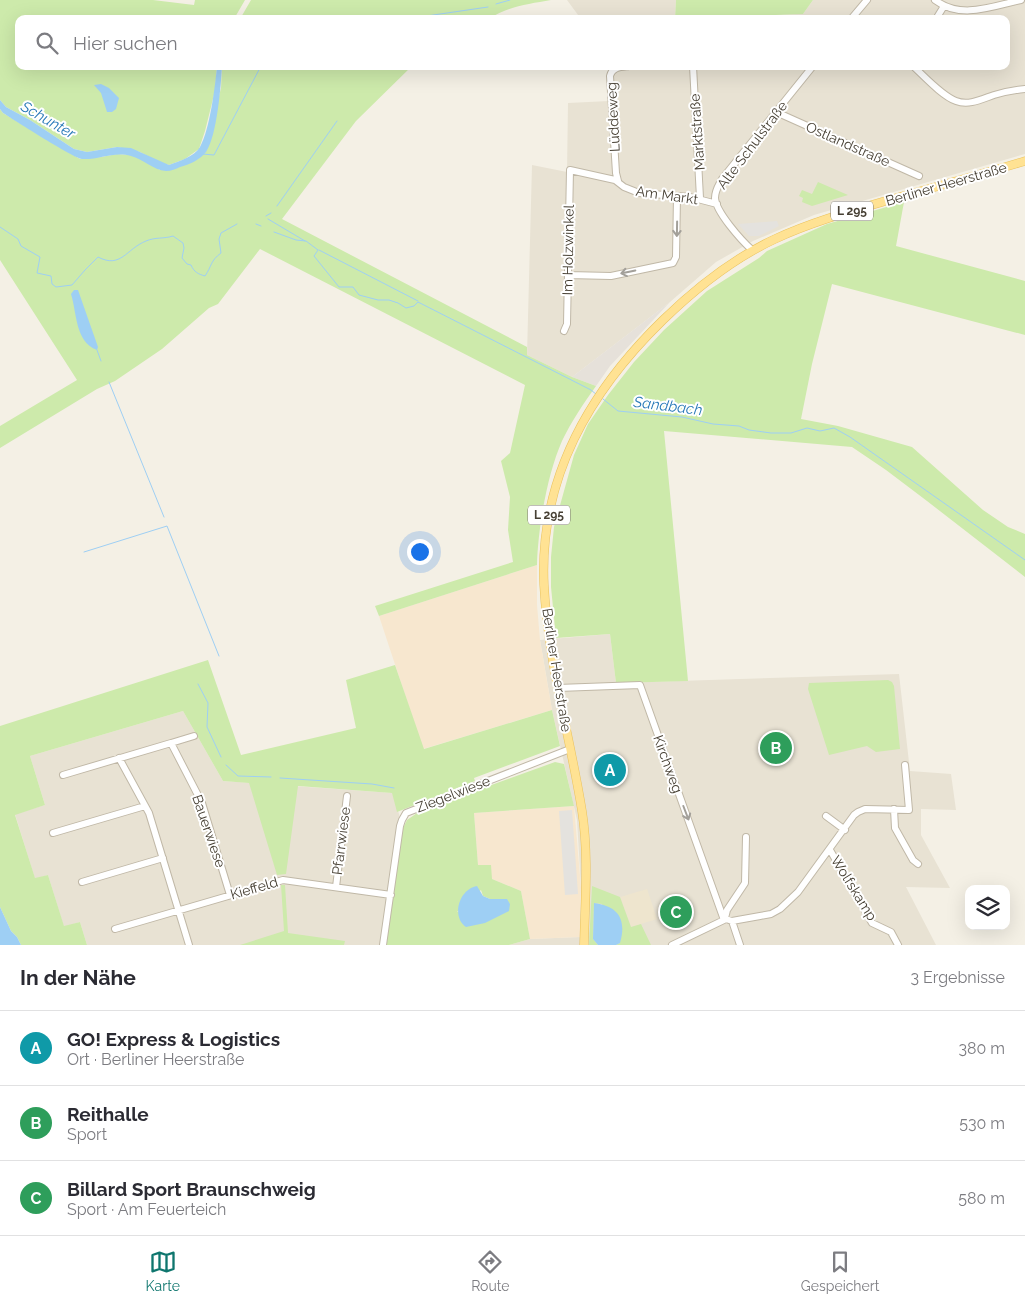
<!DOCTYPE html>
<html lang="de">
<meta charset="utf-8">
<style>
body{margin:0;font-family:Raleway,sans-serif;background:#f2f2f3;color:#2b2b33}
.controls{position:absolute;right:15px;bottom:15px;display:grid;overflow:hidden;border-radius:10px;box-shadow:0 5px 20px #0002}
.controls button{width:45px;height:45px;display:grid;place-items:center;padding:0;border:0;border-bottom:1px solid #e1e1e2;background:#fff;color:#2b2b33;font:25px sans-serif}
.you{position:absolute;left:419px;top:551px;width:18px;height:18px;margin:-12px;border:4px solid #fff;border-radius:50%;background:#1a73e8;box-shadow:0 0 0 8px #1a73e833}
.badge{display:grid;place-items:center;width:32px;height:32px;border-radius:50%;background:#0f766e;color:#fff;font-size:16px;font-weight:700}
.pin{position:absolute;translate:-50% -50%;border:2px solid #fff;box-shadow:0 1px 5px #0006}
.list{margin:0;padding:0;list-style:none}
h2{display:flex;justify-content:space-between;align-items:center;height:65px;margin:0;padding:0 20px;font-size:21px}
h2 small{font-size:16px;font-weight:400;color:#7c7c81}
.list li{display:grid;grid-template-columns:32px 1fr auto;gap:15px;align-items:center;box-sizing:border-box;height:75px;padding:0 20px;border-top:1px solid #e1e1e2}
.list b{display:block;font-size:19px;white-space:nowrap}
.list p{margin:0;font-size:16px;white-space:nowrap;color:#7c7c81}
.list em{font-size:16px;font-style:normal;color:#7c7c81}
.icon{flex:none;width:28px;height:28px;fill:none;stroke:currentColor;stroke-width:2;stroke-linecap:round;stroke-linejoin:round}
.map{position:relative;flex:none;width:1025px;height:945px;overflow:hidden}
.search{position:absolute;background:#fff;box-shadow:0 5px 20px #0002;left:15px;right:15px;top:15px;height:55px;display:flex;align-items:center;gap:12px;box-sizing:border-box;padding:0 18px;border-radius:10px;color:#7c7c81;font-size:19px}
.sheet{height:290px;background:#fff}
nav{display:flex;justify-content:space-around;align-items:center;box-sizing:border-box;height:70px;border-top:1px solid #e1e1e2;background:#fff;font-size:14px;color:#7c7c81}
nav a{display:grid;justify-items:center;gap:2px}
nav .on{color:#0f766e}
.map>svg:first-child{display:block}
</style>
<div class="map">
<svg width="1025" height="945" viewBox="0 0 1025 945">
<rect width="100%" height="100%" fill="#f4f0e5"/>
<!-- residential -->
<path fill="#e8e2d3" d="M567,0h109l-1,19h-94z
M813,0h212v154l-211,61 -61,26 -37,21 -46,40 -98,75 -45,-22 5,-190 35,7 1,-69 41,-2 -1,-35h398v-47h-299l96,-5z
M610,634l6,49 283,-9 11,97 41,3 5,36 -35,-1v26l29,53 -44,-1 30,58h-427l21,-6 50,-2 1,-50 -4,-67 -25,-110 -12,-70z
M183,711l40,70 170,12 10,35 -17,117h-299l-7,-23 -16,5 -16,-52 -13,4 -20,-65 30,-9 -15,-49z"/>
<!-- commercial -->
<path fill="#f7e7cf" d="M537,565v40l3,35 12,70 -129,39 -44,-133z
M574,806l7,81 -1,50 -50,2 -9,-48 -29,-12 -14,-14 -4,-52z"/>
<!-- industrial -->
<path fill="#e6e1da" d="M670,302l-60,64 -14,20 -24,-9z"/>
<!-- education -->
<path fill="#eee5ce" d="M647,889l10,30 -26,8 -11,-30z"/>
<!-- green -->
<path fill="#cdeaab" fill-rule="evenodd" d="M0,0h153l41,5 1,-5h50l-11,19h-215v47h198l-2,25 -10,40 -6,18 -14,10 -16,6 -8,-2 -21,-11 -23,-5 -30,5 -13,-3 -44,-29 -24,-13 -6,-7z
M251,0h300c-22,4 -43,6 -62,19h-249z
M676,0h137l-10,14 -128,5z
M222,66h190l-56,55 -74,98 245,128v8l45,22 24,9c-12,17 -25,36 -34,55 -15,34 -24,87 -25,124l-158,51 -4,-10 138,-44 -5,-32 2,-33 -9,-36 9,-8 15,-68 -265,-136 -42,55 -9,4 -47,41 -47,32 -18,8 -97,59v-22l77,-46 -77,-120v-151l3,4 77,46 21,-2 16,-3 14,1 11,4 18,11 45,-17 16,-65z
M818,182l30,13 -36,11 -10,-4 1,-4 -4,-2 3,-6 10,4z
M904,202l-8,44 129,35v54l-193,-51 -20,80 -11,55 37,7 74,21 71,63 25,17 17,7v43l-98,-76 -41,-31 -34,-23 -188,-16 24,250 -72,2 -6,-49 -54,4 -5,-51v-30l3,-30 20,-72 14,-31 20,-29 26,-33 30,-32 43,-39 52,-33 8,-7 60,-27z
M208,660l33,95 115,-27 -10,-48 49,-15 29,84 128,-39 8,36 -86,32 1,3 -78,31 -5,-19 -94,-7 -12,88 -9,1 -28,-92 -26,-2 -40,-70 -153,45 15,49 -30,10 20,63 13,-3 16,51 16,-4 7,23h-66l-4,-8 -6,-6 -11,-24v-181z
M888,680l4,2 2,4 6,63 -24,3 -9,-6 -38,9 -21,-66 1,-6z
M555,762l9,2 10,42 -100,7 4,52h13l1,14 29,12 9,48 -21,6h-123l17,-117 4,-8 13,-9zM481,890l2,6 7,3h17l-50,13z
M281,885h4l3,48 57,8 -1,4h-104l44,-14z
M592,886l28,11 11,30 10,-3 10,21h-35l4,-2 -18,-39 -8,-1 -1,36 5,6h-9z"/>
<!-- parking -->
<path fill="#e4e2de" d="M777,221l2,5 -20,10h-10l-11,-12z
M572,810l6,84 -13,1 -6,-84z"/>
<!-- water -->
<path fill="#9ecff4" d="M217,66h5c-1,20 -5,70 -16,86 -5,7 -17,13 -26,15 -4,2 -9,4 -14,4 -13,-1 -23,-12 -35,-15 -17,-5 -32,4 -49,3 -9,-1 -66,-38 -79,-46l-3,-4v-9l6,7 24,13 44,29 13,3 30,-5 14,1 38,17c10,-4 25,-8 31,-18 10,-18 15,-60 17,-81z
M101,84l8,4 10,10 -3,11 -4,3h-5l-6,-19 -7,-8z
M74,290h4l20,57 -1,3c-22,-8 -20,-37 -26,-56z
M477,886l6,10 7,3h17l3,5 -1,7 -24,12 -19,4c-15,-10 -7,-38 11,-41z
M594,903c24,3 33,16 26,40l-4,2h-18l-5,-6z
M0,907l11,24 6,6 4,8h-21z"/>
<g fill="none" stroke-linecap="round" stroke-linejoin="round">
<!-- stream -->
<path stroke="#9ecff4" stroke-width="1" d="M496,4l14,-4
M406,19l82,-12
M202,154l12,1 47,-89
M277,206l60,-85
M266,216l5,-3
M268,219l37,22
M256,224l5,2
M0,227l18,12 3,7 19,11 -3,16 14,3 1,8 4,3 16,-2 13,-15 13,-13c23,12 28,-8 48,-16 9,-4 18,-2 27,-5l10,7 1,5 -2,10 5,6 4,1c3,7 7,9 14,11 7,-10 5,-15 16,-23l-2,-14 2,-6 16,-9
M274,232l22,8 10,1 12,9 -4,6 25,31h14l6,8 19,5h11l9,3 8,5 8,-2 4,-4 173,88 6,5
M319,250l99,51
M97,350l4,11
M109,382l55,135
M603,399l15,12 64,6 31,7 26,2 10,4 22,3h20l16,-5 13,3 14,-3 16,9 175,123
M84,552l83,-26 52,130
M198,684l10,19 -1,24 14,30
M226,765l12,11 33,1
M280,778l92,6 22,4"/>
<defs>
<path id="minor" d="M935,0c26,20 58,6 86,0
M851,19l16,-19
M936,19l8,-13
M693,66l7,132
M913,66c11,10 29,30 43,35 13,5 26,-2 38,-6 10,-3 21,-5 31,-6
M776,112l143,64
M618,181l-2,-8 -6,-97c2,-9 11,-9 19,-10
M752,250c-11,-10 -36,-38 -37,-52 0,-8 4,-13 7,-19l91,-113
M568,275l43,1 62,-13 3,-6 1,-61
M564,331l3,-7 3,-154 45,10 9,7 15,6 51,4 27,7
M558,688l82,-3 84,235
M171,743l23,-7
M119,758l30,55 40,132
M63,775l108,-32 31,60 28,92
M894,809l1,19 18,32 5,4
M826,816l19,14
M53,833l92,-27
M830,850l42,73 19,9 7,13
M82,882l81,-24
M336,887l11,-91
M725,918l2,-8 18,-27 1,-46
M732,921l8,24
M115,929l168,-49 108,15
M383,945l17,-119 2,-6 4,-7 164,-64
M672,945l54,-26 6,2 28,-5 11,-2 9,-5 18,-17 56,-77 4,-3 7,-3 44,1 -4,-45"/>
<path id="major" d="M584,945c1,-44 5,-90 -2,-134 -12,-75 -34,-149 -38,-226 -5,-107 45,-193 119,-265 34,-33 69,-61 112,-81 39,-18 80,-29 121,-41 43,-12 86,-24 129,-37"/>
</defs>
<!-- minor casing -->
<use href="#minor" stroke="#c0b8a7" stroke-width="8"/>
<!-- major casing -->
<use href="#major" stroke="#eac25d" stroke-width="9"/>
<!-- minor -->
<use href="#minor" stroke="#fff" stroke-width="6"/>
<!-- major -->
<use href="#major" stroke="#ffe293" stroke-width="8"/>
</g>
<!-- one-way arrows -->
<defs><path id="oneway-shaft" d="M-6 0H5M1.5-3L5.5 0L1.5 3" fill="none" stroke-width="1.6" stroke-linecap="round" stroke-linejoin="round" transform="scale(1.25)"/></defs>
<g stroke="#a3a09a">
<use href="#oneway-shaft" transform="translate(677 229) rotate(91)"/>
<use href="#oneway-shaft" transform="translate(628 272) rotate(168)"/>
<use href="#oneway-shaft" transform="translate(686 813) rotate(69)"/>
</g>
<g text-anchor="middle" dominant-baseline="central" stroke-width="4" stroke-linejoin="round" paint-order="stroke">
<!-- shield labels -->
<g fill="#fff" stroke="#7e7971" stroke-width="1">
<rect x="831" y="201.5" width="42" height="19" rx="4"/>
<rect x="528" y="505.5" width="42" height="19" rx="4"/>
</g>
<g font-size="12" font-weight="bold" fill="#474034">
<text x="852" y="211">L 295</text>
<text x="549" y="515">L 295</text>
</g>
<!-- street labels -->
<g font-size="14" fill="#474034" stroke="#fff">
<text transform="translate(613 117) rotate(-93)">Lüddeweg</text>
<text transform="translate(697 132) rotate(-94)">Marktstraße</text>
<text transform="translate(848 144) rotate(24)">Ostlandstraße</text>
<text transform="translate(752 145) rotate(-53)">Alte Schulstraße</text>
<text transform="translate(946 184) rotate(-16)">Berliner Heerstraße</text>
<text transform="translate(667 195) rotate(8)">Am Markt</text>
<text transform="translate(568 250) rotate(-89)">Im Holzwinkel</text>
<text transform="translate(557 670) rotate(81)">Berliner Heerstraße</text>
<text transform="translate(668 764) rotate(70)">Kirchweg</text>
<text transform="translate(453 794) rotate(-21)">Ziegelwiese</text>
<text transform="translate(209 831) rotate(71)">Bauerwiese</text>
<text transform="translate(341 841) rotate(-83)">Pfarrwiese</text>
<text transform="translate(254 888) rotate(-16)">Kieffeld</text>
<text transform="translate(854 888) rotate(58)">Wolfskamp</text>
</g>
<!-- water labels -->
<g font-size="15" font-style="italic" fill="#2879b8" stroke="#fff">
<text transform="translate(48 120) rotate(30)">Schunter</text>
<text transform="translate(668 406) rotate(7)">Sandbach</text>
</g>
</g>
</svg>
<div class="controls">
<button><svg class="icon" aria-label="layers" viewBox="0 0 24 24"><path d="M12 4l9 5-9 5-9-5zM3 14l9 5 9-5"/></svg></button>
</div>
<div class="you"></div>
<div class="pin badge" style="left:610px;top:770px;background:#0f9aa8">A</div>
<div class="pin badge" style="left:776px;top:748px;background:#2e9e5b">B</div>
<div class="pin badge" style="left:676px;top:912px;background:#2e9e5b">C</div>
<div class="search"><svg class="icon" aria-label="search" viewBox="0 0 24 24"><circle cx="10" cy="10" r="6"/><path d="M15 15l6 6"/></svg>Hier suchen</div>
</div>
<section class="sheet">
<h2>In der Nähe<small>3 Ergebnisse</small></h2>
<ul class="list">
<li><span class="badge" style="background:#0f9aa8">A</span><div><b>GO! Express &amp; Logistics</b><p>Ort · Berliner Heerstraße</p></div><em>380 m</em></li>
<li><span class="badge" style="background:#2e9e5b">B</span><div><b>Reithalle</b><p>Sport</p></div><em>530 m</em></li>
<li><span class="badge" style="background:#2e9e5b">C</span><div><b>Billard Sport Braunschweig</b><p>Sport · Am Feuerteich</p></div><em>580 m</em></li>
</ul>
</section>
<nav>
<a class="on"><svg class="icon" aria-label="map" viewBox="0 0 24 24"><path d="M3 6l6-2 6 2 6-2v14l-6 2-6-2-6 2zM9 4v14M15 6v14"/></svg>Karte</a>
<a><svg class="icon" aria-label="directions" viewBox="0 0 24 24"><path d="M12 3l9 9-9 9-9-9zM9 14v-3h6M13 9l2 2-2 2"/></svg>Route</a>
<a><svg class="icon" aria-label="saved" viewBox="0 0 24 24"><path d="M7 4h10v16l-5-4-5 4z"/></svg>Gespeichert</a>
</nav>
